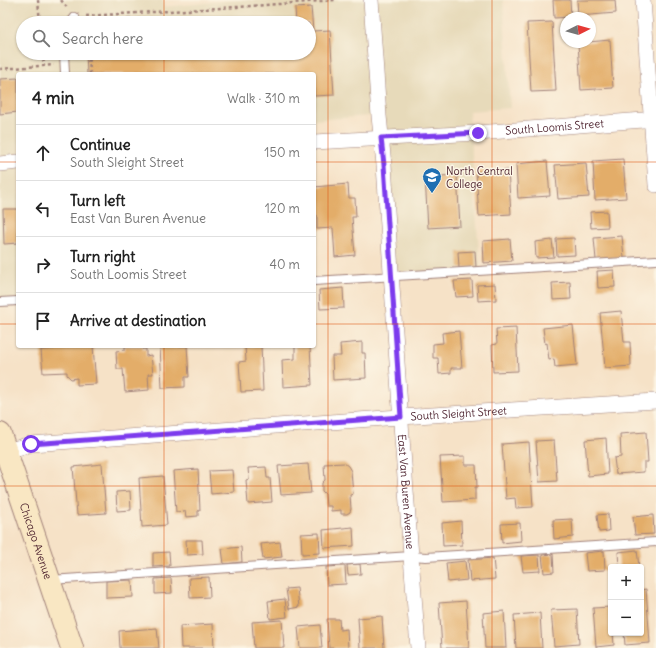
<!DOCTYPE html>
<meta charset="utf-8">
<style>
body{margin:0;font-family:Delius,sans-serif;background:#f2f2f2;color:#222}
.controls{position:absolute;right:12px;bottom:12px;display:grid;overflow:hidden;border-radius:4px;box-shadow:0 1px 3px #0004}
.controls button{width:36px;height:36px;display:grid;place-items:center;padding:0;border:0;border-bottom:1px solid #e0e0e0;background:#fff;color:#222;font:20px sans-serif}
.compass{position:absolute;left:560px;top:12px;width:36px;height:36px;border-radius:50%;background:#fff;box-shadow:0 1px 3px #0004;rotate:84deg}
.stop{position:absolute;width:12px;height:12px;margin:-9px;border:3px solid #7c3aed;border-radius:50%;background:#fff}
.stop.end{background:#7c3aed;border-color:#fff;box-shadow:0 1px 4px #0008}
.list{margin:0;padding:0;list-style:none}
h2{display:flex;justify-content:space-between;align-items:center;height:52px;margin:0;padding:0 16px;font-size:17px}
h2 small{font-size:13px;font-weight:400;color:#767676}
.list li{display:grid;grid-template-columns:26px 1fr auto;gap:12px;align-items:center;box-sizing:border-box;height:56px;padding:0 16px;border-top:1px solid #e0e0e0}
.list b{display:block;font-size:15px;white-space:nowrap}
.list p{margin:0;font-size:13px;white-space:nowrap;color:#767676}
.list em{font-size:13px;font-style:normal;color:#767676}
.icon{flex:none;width:22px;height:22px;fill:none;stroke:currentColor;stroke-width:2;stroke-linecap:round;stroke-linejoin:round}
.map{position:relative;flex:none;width:656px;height:648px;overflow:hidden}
.search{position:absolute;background:#fff;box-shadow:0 1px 3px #0004;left:16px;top:16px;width:300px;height:44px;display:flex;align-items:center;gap:10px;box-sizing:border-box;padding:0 14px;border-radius:22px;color:#767676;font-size:15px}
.panel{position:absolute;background:#fff;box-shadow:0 1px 3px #0004;left:16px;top:72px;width:300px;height:276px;border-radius:4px}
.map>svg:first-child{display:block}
</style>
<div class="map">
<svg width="656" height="648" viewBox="0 0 656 648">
<rect width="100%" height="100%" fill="#fcf5e5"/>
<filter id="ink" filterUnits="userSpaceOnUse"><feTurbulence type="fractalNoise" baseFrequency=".025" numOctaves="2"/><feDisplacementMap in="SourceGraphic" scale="8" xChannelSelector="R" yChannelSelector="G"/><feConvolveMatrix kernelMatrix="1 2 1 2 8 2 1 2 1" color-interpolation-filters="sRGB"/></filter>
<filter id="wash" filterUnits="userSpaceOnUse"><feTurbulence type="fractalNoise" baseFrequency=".012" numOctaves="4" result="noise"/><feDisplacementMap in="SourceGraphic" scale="16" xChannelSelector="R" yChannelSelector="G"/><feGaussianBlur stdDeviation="0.9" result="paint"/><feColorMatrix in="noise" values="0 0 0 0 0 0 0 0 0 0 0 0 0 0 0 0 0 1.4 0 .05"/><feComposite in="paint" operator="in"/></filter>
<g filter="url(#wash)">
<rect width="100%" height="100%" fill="#f6e2c7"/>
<!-- built -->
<path fill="#e7daba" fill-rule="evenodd" d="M0,0h163l1,7 73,-7h266l7,108 -41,3 11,157 -87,5 -10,-158 -69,5v-46h-296v224l-18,1zM23,23h286v30h-286z"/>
<g id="blocks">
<!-- building -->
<path fill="#e3ad69" d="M553,0h17l1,17 -17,1z
M577,0h38l1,13 -38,3z
M311,7l2,24 17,-1 4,65 -20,1v-22h-227l-1,-21h223v-30h-13l-1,-15z
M147,18v5h-24v-4z
M552,22l4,69 -25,1 -4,-69z
M610,40l3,48 -32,2 -3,-47z
M18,78v34l-18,2v-35z
M623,159l3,39 -31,2 -2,-39z
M547,161l3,35 -32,2 -2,-34z
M586,163l3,34 -31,2 -3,-34z
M508,170l3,44 -32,2 -3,-44z
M457,175l3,51 -32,2 -3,-51z
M348,184l1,14h6l1,19h-4l3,38 -20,2 -2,-29 -16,1v-14l-3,1v-29z
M3,209h15v34l-14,1z
M607,211l1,16 -17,1 -1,-16z
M622,236l2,22 -28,2 -2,-22z
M574,238l1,17 -18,1 -1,-17z
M510,239l2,22 -28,2 -1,-22z
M552,240l2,17 -18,1 -1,-16z
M475,251l1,16 -17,1 -1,-16z
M614,270l1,17 -17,1 -1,-17z
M472,280l1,16 -17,1 -2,-16z
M570,282l1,17 -18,1 -1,-17z
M495,284l1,16 -18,1 -1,-16z
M343,288l1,20 -24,1 -1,-19z
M621,311l3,31h6l1,24 -26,2 -5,-55z
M573,325l4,40 -22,2 -1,-8 -5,1 -2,-17 -2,1 -2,-16z
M516,328l2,43 -25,1 -1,-27 5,-1 -1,-15z
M459,331l3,37h-11v5l-12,1 -1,-16h-5v-14l10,-1 -1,-10z
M362,342v11h3l1,25 -33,2 -1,-24h9l-1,-12z
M54,346h39l3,38 -19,1v-7l-6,1 -4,-4v-3l-24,1 -2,-23 13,-1z
M125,346h17v3h4v7l5,-1 2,19h-5l1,16 -24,2 -2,-23h-6l-1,-18 9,-1z
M160,346h27l2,31h-4v10l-23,1z
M245,346h16l2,45 -22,1 -2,-30 7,-1z
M295,346h15l2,39 -29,2 -1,-27 13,-1z
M646,432l2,30h-4v10l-28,2 -2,-16 7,-1 -1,-23z
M606,438l2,36 -20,2 -3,-36z
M554,440l3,41 -18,1 -3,-41z
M529,442l4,65 -17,1 -1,-10 -9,1 -4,-55z
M465,456v9h11l1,22h-2v13l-32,2 -3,-45z
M344,463l4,3 3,5 2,23 -3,1 1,14 -1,3 -3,2h-6v-4l-10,1v-5h-5l-1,-12 -3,-3v-8l3,-3 -1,-16z
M102,464l4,49 -29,2 -4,-48z
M308,464l3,29 -30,2 -3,-29z
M266,467l1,11h3l2,24 -24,2 -2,-24 3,-1 -1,-11z
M198,469l2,41 -2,1v5l-12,1 -1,-6 -9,1 -3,-41z
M232,470l2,22 -23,2 -2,-23z
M163,476l4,49 -25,2 -3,-49z
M130,491l1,19 -14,1 -1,-19z
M608,514l1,17 -10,1 -2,-17z
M653,515l1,19 -19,1 -2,-18z
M572,519l1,18 -19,2 -1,-19z
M461,521l1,24 -19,1 -1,-23z
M520,523l1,18 -19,2 -1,-19z
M353,527l1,19 -30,2 -1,-18z
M319,533l1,20 -18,1 -1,-20z
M186,540h16l1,14 -16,1z
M280,542l2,15 -19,2 -2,-15z
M241,547l1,15 -18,2 -2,-15z
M637,550l2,17h-20l-1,-15z
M604,551l1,19 -18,1 -2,-18z
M169,552l1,14 -17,1v-14z
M553,554l1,18 -10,1 -2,-18z
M539,555l1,16 -17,1 -2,-16z
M493,558l2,21 -25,2 -2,-21z
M465,561l2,19 -19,2 -2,-19z
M360,564l1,10 -13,1 -1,-10z
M345,566l1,18 -19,1 -1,-18z
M209,577l1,20 -20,1 -1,-20z
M171,578l1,15 -17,1v-15z
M132,580l1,17 -27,1v-17z
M297,588l2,19 -10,2 -3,-20z
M646,589l4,54 -25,2 -1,-12h17v-43z
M285,599l2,18 -17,2 -2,-18z
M466,601l3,47h-27l-3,-45z
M611,607v26h2l1,12 -18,2 -3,-39z
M577,609l2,35 -25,2 -3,-36z
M504,611l2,37h-21l-2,-35z
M540,613l2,35h-26l-2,-33z
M382,616l2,32h-24l-2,-30z
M327,619h12l1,11 7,-1 1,19h-19z
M282,620l2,28h-30l-2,-26z
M213,624l1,24h-33l-1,-22z
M320,625l2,23h-22l-2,-21z
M157,628l2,20h-39l-1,-17z"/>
</g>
</g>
<g filter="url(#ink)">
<use href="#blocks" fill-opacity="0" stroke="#a08079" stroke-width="1"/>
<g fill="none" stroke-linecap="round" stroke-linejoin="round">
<defs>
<path id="lane" d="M70,23l5,-6
M64,53l1,21
M314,281l342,-21
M0,302l18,-1
M50,580l361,-24 15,1 230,-15"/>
<g id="street">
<path id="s1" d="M371,0l8,116 5,49 18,273 16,210"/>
<path d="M643,0l13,185"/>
<path id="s2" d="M314,142l164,-9 178,-14"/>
<path d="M0,164l18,-2"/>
<path id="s3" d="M0,453l31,-9 354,-26 271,-17"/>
</g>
<g id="secondary">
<path id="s4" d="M0,434l72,214"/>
</g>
</defs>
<!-- lane casing -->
<use href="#lane" stroke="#a08079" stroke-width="10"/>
<!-- street casing -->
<use href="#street" stroke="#a08079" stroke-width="16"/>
<!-- secondary casing -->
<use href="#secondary" stroke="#a08079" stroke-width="24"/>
<!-- path -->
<path stroke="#a08079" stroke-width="2.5" stroke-dasharray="3 3" stroke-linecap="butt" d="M38,0l2,23
M61,0l7,9
M86,16l151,-9 98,-7
M43,53l1,13
M89,53l1,21
M0,69l54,-4"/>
<!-- lane -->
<use href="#lane" stroke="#fff" stroke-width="8"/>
<!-- street -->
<use href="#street" stroke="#fff" stroke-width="15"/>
<!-- secondary -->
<use href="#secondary" stroke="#f9e7c3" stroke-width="22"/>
</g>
</g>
<g fill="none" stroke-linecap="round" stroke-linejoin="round" filter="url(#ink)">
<!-- route -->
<path stroke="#7c3aed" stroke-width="5" d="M31,444l370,-27 -17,-252 -3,-27 97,-5"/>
</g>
<!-- grid -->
<path fill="none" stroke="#e0560e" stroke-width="1" stroke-opacity="0.55" d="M164,0v23M328,0v648M492,0v648M164,53v21M0,162h18M314,162h342M0,324h18M314,324h342M164,346v302M0,486h656"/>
<!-- icons -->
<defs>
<symbol id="university-pin" viewBox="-11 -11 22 30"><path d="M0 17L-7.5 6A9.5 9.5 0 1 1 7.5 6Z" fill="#1f6fb2" stroke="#fcf5e5"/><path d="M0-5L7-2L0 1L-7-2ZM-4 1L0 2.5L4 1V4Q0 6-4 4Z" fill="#fff"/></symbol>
</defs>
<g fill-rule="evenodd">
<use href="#university-pin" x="421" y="166" width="22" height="30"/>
</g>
<g text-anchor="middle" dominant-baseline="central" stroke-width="3" stroke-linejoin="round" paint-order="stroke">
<!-- street labels -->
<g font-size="11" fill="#4a1f2b" stroke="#fcf5e5">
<text stroke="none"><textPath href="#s2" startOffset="241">South Loomis Street</textPath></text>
<text stroke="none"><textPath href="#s3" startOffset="461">South Sleight Street</textPath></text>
<text stroke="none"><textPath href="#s1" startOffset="493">East Van Buren Avenue</textPath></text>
<text stroke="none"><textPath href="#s4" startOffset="113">Chicago Avenue</textPath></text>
</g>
<!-- poi labels -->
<g font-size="11" fill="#4a1f2b" stroke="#fcf5e5" text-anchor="start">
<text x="446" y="171">North Central<tspan x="446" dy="13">College</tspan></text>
</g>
</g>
</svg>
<div class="controls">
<button>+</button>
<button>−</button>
</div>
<svg class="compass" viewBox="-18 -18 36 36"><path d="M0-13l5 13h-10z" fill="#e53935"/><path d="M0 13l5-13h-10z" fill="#767676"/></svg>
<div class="stop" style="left:31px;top:444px"></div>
<div class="stop end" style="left:478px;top:133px"></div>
<div class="search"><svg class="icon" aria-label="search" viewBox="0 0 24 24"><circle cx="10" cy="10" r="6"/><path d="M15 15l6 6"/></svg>Search here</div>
<section class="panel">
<h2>4 min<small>Walk · 310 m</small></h2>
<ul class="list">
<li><svg class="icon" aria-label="ahead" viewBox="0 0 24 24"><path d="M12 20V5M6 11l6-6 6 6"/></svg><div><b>Continue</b><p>South Sleight Street</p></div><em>150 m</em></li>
<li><svg class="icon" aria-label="left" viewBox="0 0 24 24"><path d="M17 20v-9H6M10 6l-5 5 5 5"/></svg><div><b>Turn left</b><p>East Van Buren Avenue</p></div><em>120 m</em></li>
<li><svg class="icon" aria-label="right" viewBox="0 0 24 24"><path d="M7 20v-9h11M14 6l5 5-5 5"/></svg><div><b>Turn right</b><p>South Loomis Street</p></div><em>40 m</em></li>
<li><svg class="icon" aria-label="arrive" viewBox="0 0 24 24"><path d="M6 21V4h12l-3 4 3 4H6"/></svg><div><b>Arrive at destination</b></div></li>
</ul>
</section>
</div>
